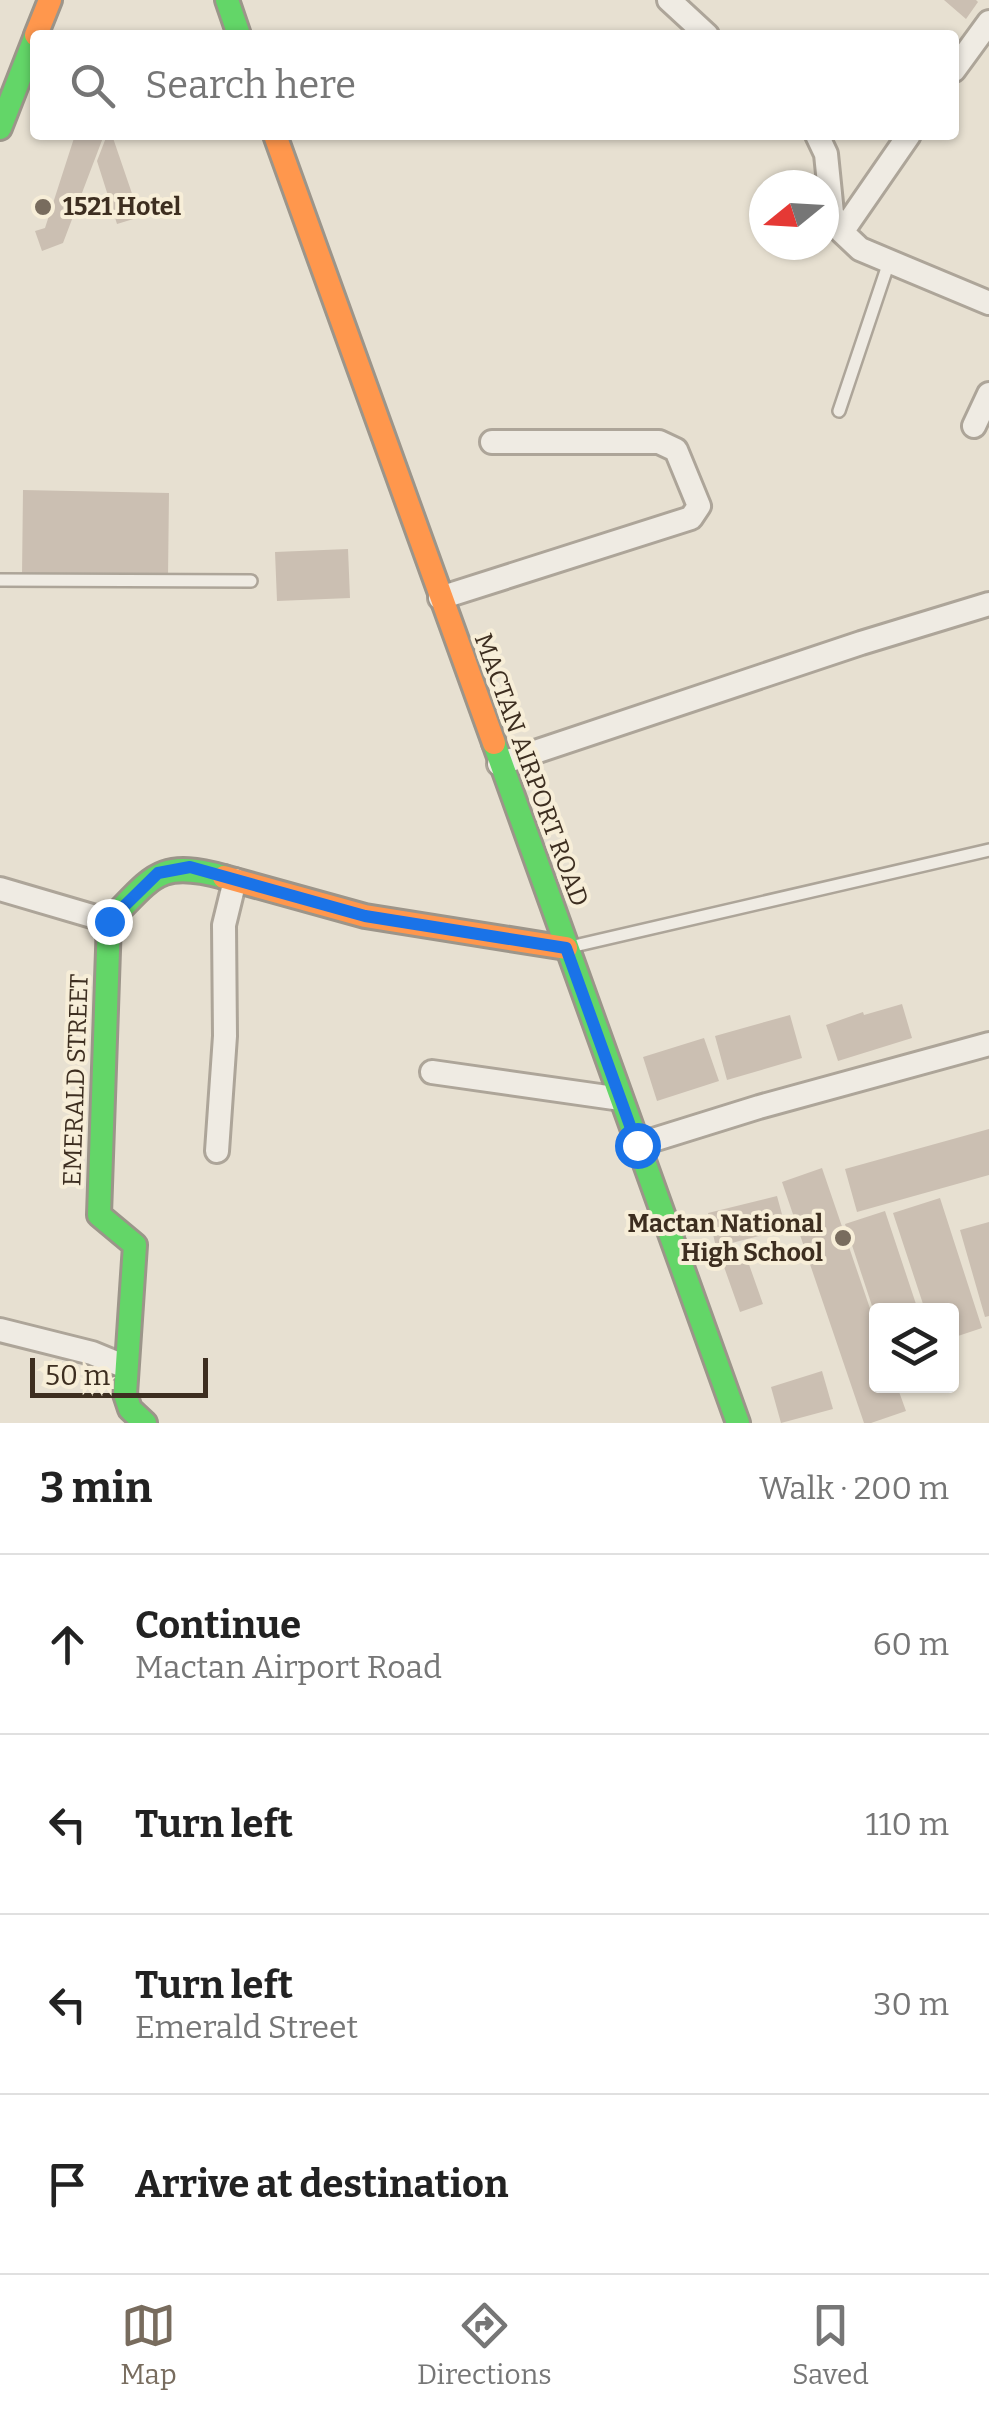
<!DOCTYPE html>
<meta charset="utf-8">
<style>
body{margin:0;font-family:Bitter,serif;background:#f6f6f6;color:#222}
.controls{position:absolute;right:30px;bottom:30px;display:grid;overflow:hidden;border-radius:10px;box-shadow:0 2px 8px #0004}
.controls button{width:90px;height:90px;display:grid;place-items:center;padding:0;border:0;border-bottom:2px solid #e0e0e0;background:#fff;color:#222;font:50px sans-serif}
.compass{position:absolute;left:749px;top:170px;width:90px;height:90px;border-radius:50%;background:#fff;box-shadow:0 2px 8px #0004;rotate:252deg}
.scale{position:absolute;left:30px;bottom:25px;width:178px;box-sizing:border-box;padding-left:10px;border:5px solid #3d2e20;border-top:0;font-size:28px;line-height:35px;white-space:nowrap;color:#3d2e20;-webkit-text-stroke:8px #f7eed8;paint-order:stroke}
.stop{position:absolute;width:30px;height:30px;margin:-22px;border:8px solid #1a73e8;border-radius:50%;background:#fff}
.stop.end{background:#1a73e8;border-color:#fff;box-shadow:0 2px 10px #0008}
.list{margin:0;padding:0;list-style:none}
h2{display:flex;justify-content:space-between;align-items:center;height:130px;margin:0;padding:0 40px;font-size:42px}
h2 small{font-size:32px;font-weight:400;color:#767676}
.list li{display:grid;grid-template-columns:65px 1fr auto;gap:30px;align-items:center;box-sizing:border-box;height:180px;padding:0 40px;border-top:2px solid #e0e0e0}
.list b{display:block;font-size:38px;white-space:nowrap}
.list p{margin:0;font-size:32px;white-space:nowrap;color:#767676}
.list em{font-size:32px;font-style:normal;color:#767676}
.icon{flex:none;width:55px;height:55px;fill:none;stroke:currentColor;stroke-width:2;stroke-linecap:round;stroke-linejoin:round}
.map{position:relative;flex:none;width:989px;height:1423px;overflow:hidden}
.search{position:absolute;background:#fff;box-shadow:0 2px 8px #0004;left:30px;right:30px;top:30px;height:110px;display:flex;align-items:center;gap:25px;box-sizing:border-box;padding:0 35px;border-radius:10px;color:#767676;font-size:38px}
.sheet{height:850px;background:#fff}
nav{display:flex;justify-content:space-around;align-items:center;box-sizing:border-box;height:140px;border-top:2px solid #e0e0e0;background:#fff;font-size:28px;color:#767676}
nav a{display:grid;justify-items:center;gap:5px}
nav .on{color:#786c5e}
.map>svg:first-child{display:block}
</style>
<div class="map">
<svg width="989" height="1423" viewBox="0 0 989 1423">
<rect width="100%" height="100%" fill="#e7e0d1"/>
<!-- building -->
<path fill="#cbbfb2" d="M944,0h32l2,2 -12,17z
M75,135h29l-41,108 -21,8 -7,-20 10,-3z
M107,135h5l28,82 -23,7 -20,-63z
M23,490l146,3 -1,85 -146,-2z
M348,549l2,49 -73,3 -2,-49z
M902,1004l10,34 -74,23 -12,-36 37,-13 1,3z
M790,1015l12,43 -75,22 -12,-44z
M704,1038l15,43 -62,20 -14,-44z
M989,1129v46l-132,37 -12,-43z
M822,1168l54,158v60h21l9,25 -35,12h-7l-82,-241z
M777,1196l9,33 -70,18 -8,-34z
M940,1198l42,130 -30,10v-28h-27l-32,-97z
M885,1211l33,99h-42v8l-31,-94z
M989,1222v94l-4,1 -25,-87z
M746,1256l17,48 -23,8 -17,-48z
M822,1371l11,38 -52,14 -10,-36z"/>
<g fill="none" stroke-linecap="round" stroke-linejoin="round">
<defs>
<path id="lane" d="M839,411l50,-149
M0,580l251,1
M570,947l419,-97"/>
<path id="street" d="M669,0l38,35
M954,70l35,-48
M817,135l9,19 6,59 10,19 18,17 129,54
M842,232l67,-97
M974,426l15,-32
M440,598l251,-80 8,-12 -23,-56 -17,-8h-167
M499,764l362,-121 128,-39
M0,889l109,32
M432,1072l189,27
M637,1145l122,-38 230,-63
M217,1151l8,-115 -1,-111 11,-45
M0,1330l92,23 34,14"/>
<path id="fast" d="M227,0l12,35
M0,128l35,-90
M494,743l244,680
M145,1423l-15,-14 -5,-15 10,-149 -36,-30 10,-294c44,-44 49,-62 115,-44"/>
<path id="slow" d="M36,35l14,-35
M275,135l219,608
M224,877l141,39 201,32"/>
</defs>
<!-- lane casing -->
<use href="#lane" stroke="#ada599" stroke-width="16"/>
<!-- street casing -->
<use href="#street" stroke="#ada599" stroke-width="28"/>
<!-- fast casing -->
<use href="#fast" stroke="#9c958a" stroke-width="28"/>
<!-- slow casing -->
<use href="#slow" stroke="#9c958a" stroke-width="28"/>
<!-- lane -->
<use href="#lane" stroke="#efebe3" stroke-width="11"/>
<!-- street -->
<use href="#street" stroke="#efebe3" stroke-width="22"/>
<!-- fast -->
<use href="#fast" stroke="#63d668" stroke-width="22"/>
<!-- slow -->
<use href="#slow" stroke="#ff974d" stroke-width="22"/>
</g>
<g fill="none" stroke-linecap="round" stroke-linejoin="round">
<!-- route -->
<path stroke="#1a73e8" stroke-width="12" d="M109,921l49,-48 32,-6 175,49 201,32 71,197"/>
</g>
<!-- markers -->
<g fill="#786c5e" stroke="#f7eed8" stroke-width="4">
<circle cx="43" cy="207" r="10"/>
<circle cx="843" cy="1238" r="10"/>
</g>
<g text-anchor="middle" dominant-baseline="central" stroke-width="8" stroke-linejoin="round" paint-order="stroke">
<!-- poi labels -->
<g font-size="25" font-weight="bold" fill="#3d2e20" stroke="#f7eed8" text-anchor="start">
<text x="63" y="207">1521 Hotel</text>
<text x="823" y="1224" text-anchor="end">Mactan National<tspan x="823" dy="29">High School</tspan></text>
</g>
<!-- street labels -->
<g font-size="25" fill="#3d2e20" stroke="#f7eed8">
<text transform="translate(531 770) rotate(70)">MACTAN AIRPORT ROAD</text>
<text transform="translate(76 1080) rotate(-88)">EMERALD STREET</text>
</g>
</g>
</svg>
<div class="controls">
<button><svg class="icon" aria-label="layers" viewBox="0 0 24 24"><path d="M12 4l9 5-9 5-9-5zM3 14l9 5 9-5"/></svg></button>
</div>
<svg class="compass" viewBox="-18 -18 36 36"><path d="M0-13l5 13h-10z" fill="#e53935"/><path d="M0 13l5-13h-10z" fill="#767676"/></svg>
<div class="scale">50 m</div>
<div class="stop" style="left:637px;top:1145px"></div>
<div class="stop end" style="left:109px;top:921px"></div>
<div class="search"><svg class="icon" aria-label="search" viewBox="0 0 24 24"><circle cx="10" cy="10" r="6"/><path d="M15 15l6 6"/></svg>Search here</div>
</div>
<section class="sheet">
<h2>3 min<small>Walk · 200 m</small></h2>
<ul class="list">
<li><svg class="icon" aria-label="ahead" viewBox="0 0 24 24"><path d="M12 20V5M6 11l6-6 6 6"/></svg><div><b>Continue</b><p>Mactan Airport Road</p></div><em>60 m</em></li>
<li><svg class="icon" aria-label="left" viewBox="0 0 24 24"><path d="M17 20v-9H6M10 6l-5 5 5 5"/></svg><div><b>Turn left</b></div><em>110 m</em></li>
<li><svg class="icon" aria-label="left" viewBox="0 0 24 24"><path d="M17 20v-9H6M10 6l-5 5 5 5"/></svg><div><b>Turn left</b><p>Emerald Street</p></div><em>30 m</em></li>
<li><svg class="icon" aria-label="arrive" viewBox="0 0 24 24"><path d="M6 21V4h12l-3 4 3 4H6"/></svg><div><b>Arrive at destination</b></div></li>
</ul>
</section>
<nav>
<a class="on"><svg class="icon" aria-label="map" viewBox="0 0 24 24"><path d="M3 6l6-2 6 2 6-2v14l-6 2-6-2-6 2zM9 4v14M15 6v14"/></svg>Map</a>
<a><svg class="icon" aria-label="directions" viewBox="0 0 24 24"><path d="M12 3l9 9-9 9-9-9zM9 14v-3h6M13 9l2 2-2 2"/></svg>Directions</a>
<a><svg class="icon" aria-label="saved" viewBox="0 0 24 24"><path d="M7 4h10v16l-5-4-5 4z"/></svg>Saved</a>
</nav>
